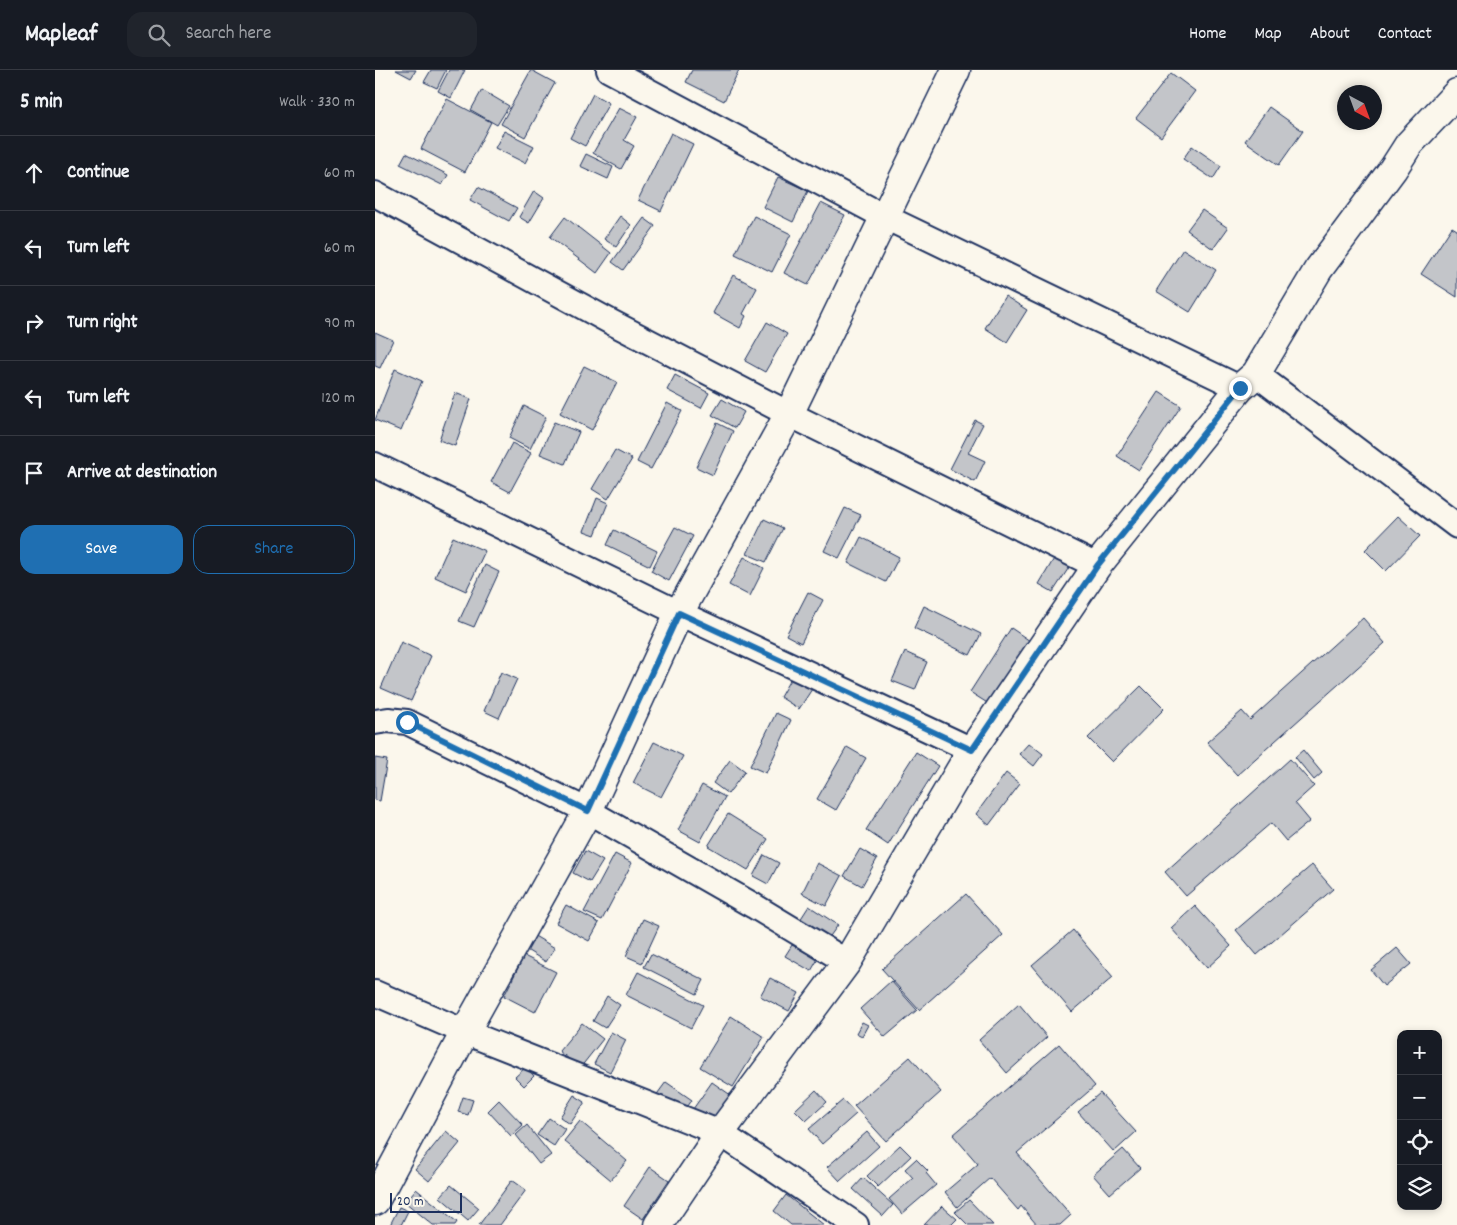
<!DOCTYPE html>
<meta charset="utf-8">
<style>
body{margin:0;font-family:Dekko,sans-serif;background:#20242c;color:#f1f3f6}
.controls{position:absolute;right:15px;bottom:15px;display:grid;overflow:hidden;border-radius:10px;box-shadow:0 2px 8px #0003}
.controls button{width:45px;height:45px;display:grid;place-items:center;padding:0;border:0;border-bottom:1px solid #363941;background:#171b24;color:#f1f3f6;font:25px sans-serif}
.compass{position:absolute;left:962px;top:15px;width:45px;height:45px;border-radius:50%;background:#171b24;box-shadow:0 2px 8px #0003;rotate:139deg}
.scale{position:absolute;left:15px;bottom:12px;width:72px;box-sizing:border-box;padding-left:5px;border:2px solid #1b2f5e;border-top:0;font-size:14px;line-height:18px;white-space:nowrap;color:#1b2f5e;-webkit-text-stroke:4px #fbf7ec;paint-order:stroke}
.stop{position:absolute;width:15px;height:15px;margin:-11px;border:4px solid #1f6fb2;border-radius:50%;background:#fff}
.stop.end{background:#1f6fb2;border-color:#fff;box-shadow:0 1px 5px #0008}
.list{margin:0;padding:0;list-style:none}
h2{display:flex;justify-content:space-between;align-items:center;height:65px;margin:0;padding:0 20px;font-size:21px}
h2 small{font-size:16px;font-weight:400;color:#9ea1a6}
.list li{display:grid;grid-template-columns:32px 1fr auto;gap:15px;align-items:center;box-sizing:border-box;height:75px;padding:0 20px;border-top:1px solid #363941}
.list b{display:block;font-size:19px;white-space:nowrap}
.list em{font-size:16px;font-style:normal;color:#9ea1a6}
.actions{display:flex;gap:10px;padding:15px 20px}
.actions a{flex:1;padding:11px 0;border:1px solid #1f6fb2;border-radius:15px;text-align:center;font-size:18px;color:#1f6fb2}
.actions .main{background:#1f6fb2;color:#fff}
.icon{flex:none;width:28px;height:28px;fill:none;stroke:currentColor;stroke-width:2;stroke-linecap:round;stroke-linejoin:round}
.map{position:relative;flex:none;width:1082px;height:1155px;overflow:hidden}
header{display:flex;align-items:center;gap:30px;box-sizing:border-box;height:70px;padding:0 25px;background:#171b24;border-bottom:1px solid #363941}
header strong{font-size:24px}
nav{display:flex;gap:28px;margin-inline-start:auto;font-size:18px}
.search{width:350px;height:45px;background:#20242c;display:flex;align-items:center;gap:12px;box-sizing:border-box;padding:0 18px;border-radius:15px;color:#9ea1a6;font-size:19px}
main{display:flex}
aside{flex:1;background:#171b24}
.map>svg:first-child{display:block}
</style>
<header>
<strong>Mapleaf</strong>
<div class="search"><svg class="icon" aria-label="search" viewBox="0 0 24 24"><circle cx="10" cy="10" r="6"/><path d="M15 15l6 6"/></svg>Search here</div>
<nav><a>Home</a><a>Map</a><a>About</a><a>Contact</a></nav>
</header>
<main>
<aside>
<h2>5 min<small>Walk · 330 m</small></h2>
<ul class="list">
<li><svg class="icon" aria-label="ahead" viewBox="0 0 24 24"><path d="M12 20V5M6 11l6-6 6 6"/></svg><div><b>Continue</b></div><em>60 m</em></li>
<li><svg class="icon" aria-label="left" viewBox="0 0 24 24"><path d="M17 20v-9H6M10 6l-5 5 5 5"/></svg><div><b>Turn left</b></div><em>60 m</em></li>
<li><svg class="icon" aria-label="right" viewBox="0 0 24 24"><path d="M7 20v-9h11M14 6l5 5-5 5"/></svg><div><b>Turn right</b></div><em>90 m</em></li>
<li><svg class="icon" aria-label="left" viewBox="0 0 24 24"><path d="M17 20v-9H6M10 6l-5 5 5 5"/></svg><div><b>Turn left</b></div><em>120 m</em></li>
<li><svg class="icon" aria-label="arrive" viewBox="0 0 24 24"><path d="M6 21V4h12l-3 4 3 4H6"/></svg><div><b>Arrive at destination</b></div></li>
</ul>
<div class="actions"><a class="main">Save</a><a>Share</a></div>
</aside>
<div class="map">
<svg width="1082" height="1155" viewBox="0 0 1082 1155">
<rect width="100%" height="100%" fill="#fbf7ec"/>
<filter id="ink" filterUnits="userSpaceOnUse"><feTurbulence type="fractalNoise" baseFrequency=".02" numOctaves="2"/><feDisplacementMap in="SourceGraphic" scale="10" xChannelSelector="R" yChannelSelector="G"/><feConvolveMatrix kernelMatrix="1 2 1 2 8 2 1 2 1" color-interpolation-filters="sRGB"/></filter>
<g filter="url(#ink)">
<!-- building -->
<path fill="#c3c5c9" stroke="#1b2f5e" d="M21,0h20l-5,8z
M56,0h15l-9,18 -13,-6z
M74,0h16l-14,28 -13,-7z
M156,0l24,13 -30,54 -24,-13z
M317,0h47l-15,31 -38,-19z
M796,3l24,18 -34,46 -25,-19z
M107,20l27,16 -12,19 -26,-15z
M218,24l16,9 -24,43 -15,-8z
M72,29l44,23 -26,50 -44,-23z
M894,37l34,24 -24,34 -34,-24z
M244,38l18,9 -13,23 10,6 -13,23 -28,-16z
M129,61l30,15 -9,17 -30,-15z
M296,63l22,11 -32,67 -23,-11z
M817,76l29,20 -8,13 -30,-20z
M31,83l42,22 -6,10 -42,-21z
M211,84l27,13 -5,12 -28,-13z
M403,107l30,14 -15,31 -30,-15z
M103,117l39,21 -8,13 -39,-21z
M159,121l10,7 -15,25 -10,-6z
M446,133l24,12 -37,70 -24,-12z
M827,140l26,18 -15,21 -26,-19z
M245,146l11,9 -15,22 -12,-8z
M379,146l37,18 -19,38 -37,-18z
M190,147l46,36 -14,20 -47,-36z
M269,148l11,8 -32,44 -11,-8z
M1077,157l5,3v67l-36,-23z
M808,179l33,21 -26,42 -34,-21z
M358,205l24,13 -14,26 3,2 -6,12 -27,-15z
M630,226l22,14 -20,32 -22,-14z
M392,252l20,12 -22,38 -20,-11z
M0,262l18,8 -13,28 -5,-2z
M209,296l33,16 -25,48 -32,-17z
M20,299l27,12 -21,50 -26,-11z
M300,305l34,18 -8,15 -34,-18z
M784,322l22,14 -42,64 -22,-14z
M80,323l16,6 -16,47 -16,-6z
M347,329l22,13 -9,16 -23,-13z
M292,333l15,8 -31,58 -14,-7z
M149,336l22,11 -16,32 -21,-11z
M600,350l8,4 -15,29 17,8 -10,21 -25,-13z
M179,352l25,10 -14,32 -25,-10z
M342,353l16,8 -20,44 -17,-8z
M137,373l19,10 -21,39 -19,-10z
M240,380l17,9 -24,40 -16,-10z
M222,428l11,5 -13,32 -11,-4z
M470,438l16,7 -22,43 -15,-7z
M1023,446l22,20 -34,35 -21,-21z
M389,449l19,9 -17,34 -19,-8z
M300,457l18,9 -24,45 -18,-10z
M239,460l43,21 -7,15 -43,-21z
M78,467l32,14 -19,40 -31,-14z
M486,467l38,20 -13,25 -38,-19z
M369,487l20,11 -14,28 -21,-11z
M680,487l15,9 -17,26 -14,-8z
M110,495l14,7 -25,55 -15,-6z
M433,522l15,8 -22,43 -15,-8z
M549,536l57,28 -11,21 -56,-27z
M988,548l22,25 -148,132 -30,-33 35,-31 8,9z
M636,558l22,15 -41,63 -22,-14z
M26,572l30,14 -20,45 -30,-13z
M530,582l22,10 -12,28 -23,-9z
M126,602l16,7 -18,39 -15,-7z
M417,606l20,13 -13,20 -19,-12z
M766,616l23,23 -52,53 -24,-24z
M401,643l15,7 -25,53 -16,-7z
M279,672l29,14 -22,41 -28,-14z
M654,673l14,11 -9,12 -15,-12z
M472,677l19,11 -30,52 -19,-11z
M928,680l19,23 -8,7 -19,-23z
M541,682l22,14 -50,79 -22,-15z
M0,688l12,2 -7,41 -5,-1z
M915,689l24,27 -19,17 15,18 -24,20 -15,-18 -85,73 -21,-24z
M355,690l15,11 -17,23 -15,-11z
M631,703l14,11 -31,41 -13,-11z
M327,715l23,12 -25,45 -22,-12z
M353,744l40,25 -20,31 -40,-24z
M485,779l17,10 -15,27 -18,-10z
M210,781l18,10 -13,21 -17,-9z
M240,784l17,9 -30,57 -18,-8z
M389,785l15,8 -11,21 -15,-8z
M442,793l25,13 -16,30 -24,-13z
M937,795l21,24 -76,66 -21,-25z
M591,824l37,41 -84,75 -37,-41z
M191,835l33,18 -10,18 -33,-18z
M434,836l29,19 -10,14 -28,-19z
M820,836l36,40 -24,22 -36,-40z
M268,849l16,7 -17,37 -16,-7z
M698,860l40,47 -41,35 -40,-47z
M158,865l22,13 -9,14 -21,-13z
M417,875l26,14 -7,12 -26,-15z
M1022,878l14,16 -27,22 -13,-16z
M276,884l53,26 -7,14 -53,-27z
M149,886l32,16 -21,40 -31,-16z
M263,902l65,33 -12,23 -65,-33z
M395,908l29,15 -10,18 -29,-15z
M516,911l26,29 -32,27 -25,-28z
M232,926l13,9 -15,23 -12,-7z
M644,934l28,33 -40,36 -28,-33z
M356,946l33,21 -31,50 -33,-20z
M487,952l6,3 -6,11 -6,-3z
M207,953l21,16 -23,29 -21,-17z
M236,962l15,8 -16,32 -16,-8z
M684,974l36,42 -78,67 54,62 -11,10h-23l-16,-19 -3,4 -28,-32 -33,29 -12,-15 33,-28 -25,-29z
M535,987l31,35 -55,49 -32,-35z
M151,997l8,9 -10,10 -9,-9z
M291,1012l26,18 -10,15 -27,-18z
M337,1012l20,14 -18,27 -21,-14z
M441,1020l11,12 -21,19 -11,-11z
M725,1023l36,39 -22,20 -36,-40z
M199,1025l11,7 -15,22 -10,-7z
M88,1027l10,3 -5,15 -10,-3z
M124,1030l24,25 -12,11 -23,-25z
M468,1030l13,14 -34,30 -13,-15z
M174,1048l16,11 -11,17 -17,-11z
M205,1051l47,40 -16,19 -47,-39z
M152,1055l24,30 -12,9 -23,-29z
M71,1061l14,12 -31,38 -14,-12z
M492,1062l12,14 -39,35 -13,-14z
M525,1075l11,11 -33,31 -11,-11z
M748,1079l17,19 -30,26 -17,-19z
M541,1089l12,12 -2,2 10,12 -34,29 -13,-15 24,-21 -8,-9z
M275,1097l19,13 -26,39 -19,-13z
M488,1108l30,27 -10,11 -30,-27z
M137,1110l14,10 -26,35h-21z
M76,1115l28,23 -11,13 -28,-24z
M41,1119l41,33 -2,3h-22l-28,-23z
M411,1125l38,30h-33l-17,-14z
M594,1130l24,25h-25l-13,-13z
M567,1136l15,13 -6,6h-27z
M24,1137l9,4 -7,14h-11z"/>
<g fill="none" stroke-linecap="round" stroke-linejoin="round">
<defs>
<path id="minor" d="M234,0l276,147 355,171
M0,124l236,128 178,92 308,152
M881,304l201,152
M0,395l304,148 293,137
M0,652l13,-2 19,2 181,89 166,95 93,56
M0,923l90,39 255,101 136,92"/>
<path id="tertiary" d="M0,1131l90,-169 123,-221 91,-198 110,-199 167,-344"/>
<path id="secondary" d="M283,1155l62,-92 127,-171 125,-212 125,-184 143,-178 16,-14 62,-104 75,-101 16,-25 48,-51"/>
</defs>
<!-- minor casing -->
<use href="#minor" stroke="#1b2f5e" stroke-width="28"/>
<!-- tertiary casing -->
<use href="#tertiary" stroke="#1b2f5e" stroke-width="31"/>
<!-- secondary casing -->
<use href="#secondary" stroke="#1b2f5e" stroke-width="31"/>
<!-- minor -->
<use href="#minor" stroke="#fbf7ec" stroke-width="24"/>
<!-- tertiary -->
<use href="#tertiary" stroke="#fbf7ec" stroke-width="28"/>
<!-- secondary -->
<use href="#secondary" stroke="#fbf7ec" stroke-width="28"/>
</g>
</g>
<g fill="none" stroke-linecap="round" stroke-linejoin="round" filter="url(#ink)">
<!-- route -->
<path stroke="#1f6fb2" stroke-width="6" d="M32,652l181,89 91,-198 293,137 125,-184 143,-178"/>
</g>
</svg>
<div class="controls">
<button>+</button>
<button>−</button>
<button><svg class="icon" aria-label="locate" viewBox="0 0 24 24"><circle cx="12" cy="12" r="6"/><path d="M12 2v4M12 18v4M2 12h4M18 12h4"/></svg></button>
<button><svg class="icon" aria-label="layers" viewBox="0 0 24 24"><path d="M12 4l9 5-9 5-9-5zM3 14l9 5 9-5"/></svg></button>
</div>
<svg class="compass" viewBox="-18 -18 36 36"><path d="M0-13l5 13h-10z" fill="#e53935"/><path d="M0 13l5-13h-10z" fill="#9ea1a6"/></svg>
<div class="scale">20 m</div>
<div class="stop" style="left:32px;top:652px"></div>
<div class="stop end" style="left:865px;top:318px"></div>
</div>
</main>
